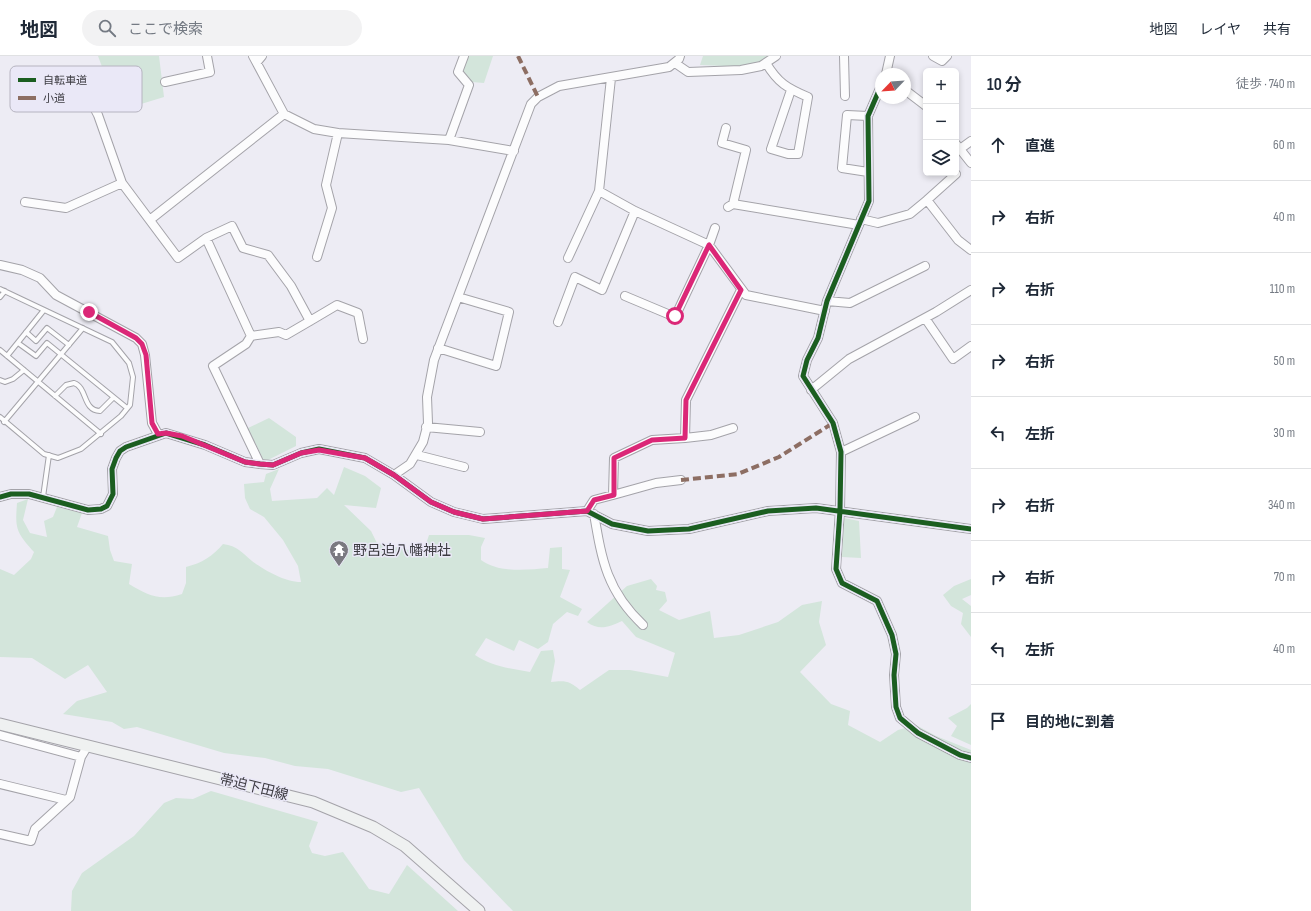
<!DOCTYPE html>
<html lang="ja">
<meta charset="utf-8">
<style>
body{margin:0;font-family:"Sofia Sans Condensed","Noto Sans JP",sans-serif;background:#f2f2f3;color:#1f2937}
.controls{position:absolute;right:12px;top:12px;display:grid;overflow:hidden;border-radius:6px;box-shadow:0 2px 6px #0003}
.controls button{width:36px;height:36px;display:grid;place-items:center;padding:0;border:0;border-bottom:1px solid #e0e1e3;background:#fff;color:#1f2937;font:20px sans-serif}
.compass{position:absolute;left:875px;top:12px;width:36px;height:36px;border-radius:50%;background:#fff;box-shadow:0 2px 6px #0003;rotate:245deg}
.stop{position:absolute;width:12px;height:12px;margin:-9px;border:3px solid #db2777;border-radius:50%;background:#fff}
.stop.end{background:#db2777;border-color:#fff;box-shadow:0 1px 4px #0008}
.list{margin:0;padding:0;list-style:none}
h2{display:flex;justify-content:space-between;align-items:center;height:52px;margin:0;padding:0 16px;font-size:17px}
h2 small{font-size:13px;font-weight:400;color:#747a83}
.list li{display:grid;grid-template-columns:26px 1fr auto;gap:12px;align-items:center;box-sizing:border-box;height:72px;padding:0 16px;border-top:1px solid #e0e1e3}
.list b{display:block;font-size:15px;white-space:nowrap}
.list em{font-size:13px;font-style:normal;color:#747a83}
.icon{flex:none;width:22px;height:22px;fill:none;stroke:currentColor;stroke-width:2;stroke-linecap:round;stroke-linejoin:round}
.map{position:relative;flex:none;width:971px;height:855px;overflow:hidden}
header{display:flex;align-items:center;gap:24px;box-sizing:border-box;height:56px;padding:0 20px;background:#fff;border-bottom:1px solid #e0e1e3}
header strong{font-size:19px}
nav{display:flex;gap:22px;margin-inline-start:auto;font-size:14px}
.search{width:280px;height:36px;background:#f2f2f3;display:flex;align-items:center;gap:10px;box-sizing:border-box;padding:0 14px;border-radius:22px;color:#747a83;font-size:15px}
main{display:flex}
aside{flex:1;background:#fff}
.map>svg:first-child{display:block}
</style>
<header>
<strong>地図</strong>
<div class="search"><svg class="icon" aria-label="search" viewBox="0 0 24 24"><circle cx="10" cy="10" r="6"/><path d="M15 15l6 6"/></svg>ここで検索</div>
<nav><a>地図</a><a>レイヤ</a><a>共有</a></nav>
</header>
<main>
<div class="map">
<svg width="971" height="855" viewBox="0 0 971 855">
<rect width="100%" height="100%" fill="#edecf4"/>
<!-- green -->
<path fill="#d3e5db" d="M98,0h61l5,41 -36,11 -24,-36z
M466,0h27l-9,27 -12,-1 -9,-10z
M703,0h72l-28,11 -47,-2z
M269,362l27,19v9l-28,14 -5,-1 -15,-31z
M344,411l21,9 16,12 -5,20 -32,-3 27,26 6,12 46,10 6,-18h40l16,3 -4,9v13c17,13 46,10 67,8l2,-20 12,-1v22l8,1 -10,27 22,12 -4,7 -11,-4 -14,12 -5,18 -10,7 -19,-9 -5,11 -28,-13 -11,17c16,11 36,14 55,17l11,-21 12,-1 2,11 -4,21c14,-2 19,-1 29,8l29,-20h21l38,7 7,-24 -39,-16 -14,-16c-13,6 -23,10 -35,1l40,-36 24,-7 6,7 -1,4 9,2 2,9 -8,9 20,10 31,-9 4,27 25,-3 39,-13 24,-17 20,-4 -3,21 7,23 -26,27 31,32 19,7 -2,14 32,17 18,-12 18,-5 20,11 35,14v161h-458l-49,-51 -45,-72 -18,4 -73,-23 -33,-3 -30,-8 -41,-5 -87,-26 -13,2 -12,-7 -49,-8 14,-13 30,-9 -19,-27 -23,14 -33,-21 -32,-1v-88l14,6 17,-16 3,-7c-18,-20 -19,-23 -17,-49l11,-4 -5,21 7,13 17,4 -3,-16 9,-4 4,-10 25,6 -5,14 31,9 2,14 4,11 18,3 -3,20c20,12 31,17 53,10l4,-11v-16c16,-4 27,-11 37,-23 15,2 18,8 29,17 12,9 33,21 49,21l-3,-16 -15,-26 -19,-23 -14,-8 -5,-11 -1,-14 20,-2 2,-8 13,-5 -9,20 2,12 45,-3 10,-10 7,7z
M844,462l15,3 2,37 -19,-1z
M971,523v16l-9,4 9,7v31l-10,-13 2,-11 -12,-7 -8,-11 11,-9z
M971,648v41l-20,-9 6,-10 -9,-8 19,-10z
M211,735l107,31 -9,24 3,7 13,3 18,-4 26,37 20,5 18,-29 51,46h-387l1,-20 10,-18 52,-37 30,-33 12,-5 17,1z"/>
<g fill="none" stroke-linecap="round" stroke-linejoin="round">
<defs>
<path id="lane" d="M0,233l112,53 17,21 4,14 -3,28 -9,11 -40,33 -23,9 -14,-4 -44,-37
M0,241l5,-6
M26,276l10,9 11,-13 22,17
M18,287l18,13 11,-13 80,65
M0,294l101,84
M7,300l37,-46
M0,324l5,2 8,-3 11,-9
M55,340l11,-11 8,-2c14,5 8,27 26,28l13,-13
M4,366l79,-94
M43,441l6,-42"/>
<path id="street" d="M253,0l31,58 30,15 24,4 111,7 65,11
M844,0l1,40
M933,0l9,5 5,-5
M257,6l5,-6
M675,7l13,9 53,-2 20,-4 15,-10
M766,7c12,20 21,25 42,34l-10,57h-10l-17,-5 20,-59
M886,18l4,-18
M611,22l-12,113 36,20 74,34 37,50 79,16
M165,26l45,-10 -3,-16
M82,29l16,30 24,68 56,75 28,-20
M881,30l-13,30 1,85 -42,100 -9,37 -11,22 -4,16 30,47 8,29 -1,58 -4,59 6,14 35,18 15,34 4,19 -2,21 2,32 4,11 18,15 42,22 11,3
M905,34l21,16
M868,60l-21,-1 -5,53 26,4
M726,72l-4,15 24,7 -13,54 -5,3
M449,84l20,-55 -11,-13 6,-16
M956,88l15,19
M960,93l11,-8
M927,144l29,-26
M25,146l41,6 56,-25
M733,148l126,21
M151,163l133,-105
M861,163l17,4 32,-9 17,-14 31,40 13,10
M317,201l15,-49 -6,-23 12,-52
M568,202l31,-67
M0,209l22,5 18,8 16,17 80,43 6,6 3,11 7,68 6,11
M625,240l50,21 34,-72 6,-17
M827,245l23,2 75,-37
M925,262l28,41 18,-13
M558,266l17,-45 27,13 33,-79
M251,280l28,-4 7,3 24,-14
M438,292l58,18 13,-54 -51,-15
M811,334l38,-31 87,-47 35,-22
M426,371l54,5
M685,382l26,-3 22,-7
M841,396l74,-35
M417,399l47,12
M260,408l-47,-98 33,-22 5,-8 -45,-98 26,-12 11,22 25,7 23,31 19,35 27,-16 21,8 5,26
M394,419l16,-11 13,-22 5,-19 -1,-26 7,-37 97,-256 7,-7 21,-11 110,-19 10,-8 1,-3
M613,439l43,-12 25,-3
M0,441l11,-3h18l59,16 13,-1 6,-3 6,-12 -1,-25 4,-11 4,-7 6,-4 40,-14 39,12 40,17 15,2 13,1 28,-12 18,-4 46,9 29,17 37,27 23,10 29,7 104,-8 25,13 36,7 41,-2 79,-18 48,-3 155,21
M587,455l7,-11 19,-5 1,-37 38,-18 33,-2 1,-38 55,-110
M594,458c8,47 13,77 49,111
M0,679l81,22
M0,728l66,16
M0,778l31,7 4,-12 35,-32 11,-40 6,-10"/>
<path id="secondary" d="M0,668l313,78 60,25 32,19 74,65"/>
</defs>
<!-- lane casing -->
<use href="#lane" stroke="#a4a3a9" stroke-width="6"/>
<!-- street casing -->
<use href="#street" stroke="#a4a3a9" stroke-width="10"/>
<!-- secondary casing -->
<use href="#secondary" stroke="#a4a3a9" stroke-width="13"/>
<!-- lane -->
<use href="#lane" stroke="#fcfcfd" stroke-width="4"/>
<!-- street -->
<use href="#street" stroke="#fcfcfd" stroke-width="8"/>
<!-- secondary -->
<use href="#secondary" stroke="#eff1f1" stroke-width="11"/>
<!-- quiet -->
<path stroke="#8d6e63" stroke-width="4" stroke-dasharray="8 4" stroke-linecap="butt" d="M518,0l20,41
M681,424l57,-6 41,-17 54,-34"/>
<defs>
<path id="cycleway" d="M881,30l-13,30 1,85 -42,100 -9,37 -11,22 -4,16 30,47 8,29 -1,58 -4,59 6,14 35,18 15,34 4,19 -2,21 2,32 4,11 18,15 42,22 11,3
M0,441l11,-3h18l59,16 13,-1 6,-3 6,-12 -1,-25 4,-11 4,-7 6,-4 40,-14 39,12 40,17 15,2 13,1 28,-12 18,-4 46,9 29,17 37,27 23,10 29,7 104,-8 25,13 36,7 41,-2 79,-18 48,-3 155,21"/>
</defs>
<!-- cycleway casing -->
<use href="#cycleway" stroke="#eae8f7" stroke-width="8"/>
<!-- cycleway -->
<use href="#cycleway" stroke="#1b5e20" stroke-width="5"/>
</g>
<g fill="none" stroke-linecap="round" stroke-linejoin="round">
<!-- route -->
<path stroke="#db2777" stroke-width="5" d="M89,256l47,26 6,6 4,11 6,68 6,11 8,-1 16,3 63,26 15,2 13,1 28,-12 18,-3 46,8 29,17 37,27 23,10 29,7 104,-8 7,-11 20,-5v-37l38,-18 33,-2 1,-38 55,-110 -32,-45 -34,71"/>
</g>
<!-- icons -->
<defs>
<symbol id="temple-pin" viewBox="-11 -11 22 30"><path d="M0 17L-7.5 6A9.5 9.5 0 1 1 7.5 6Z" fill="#7a7980" stroke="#eae8f7"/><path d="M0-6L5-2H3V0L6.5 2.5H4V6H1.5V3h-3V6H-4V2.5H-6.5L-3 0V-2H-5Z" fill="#fff"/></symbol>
</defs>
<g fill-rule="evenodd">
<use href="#temple-pin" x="328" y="483" width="22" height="30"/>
</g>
<g text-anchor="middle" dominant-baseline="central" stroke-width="3" stroke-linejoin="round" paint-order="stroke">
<!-- poi labels -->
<g font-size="14" fill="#3c3b41" stroke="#eae8f7" text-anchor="start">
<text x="353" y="494">野呂迫八幡神社</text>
</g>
<!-- street labels -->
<g font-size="14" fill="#3c3b41" stroke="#eae8f7">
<text transform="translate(254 731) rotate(14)">帯迫下田線</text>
</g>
</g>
<!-- legend -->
<rect x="10" y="10" width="132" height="46" rx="6" fill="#eae8f7" stroke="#b6b4c0" stroke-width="1"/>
<rect x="18" y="22" width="18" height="4" fill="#1b5e20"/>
<rect x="18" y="40" width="18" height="4" fill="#8d6e63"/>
<g font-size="11" fill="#3c3b41">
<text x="43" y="28">自転車道</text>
<text x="43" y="46">小道</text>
</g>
</svg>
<div class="controls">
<button>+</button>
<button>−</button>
<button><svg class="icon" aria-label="layers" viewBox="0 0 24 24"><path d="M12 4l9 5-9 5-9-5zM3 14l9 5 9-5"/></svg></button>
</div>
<svg class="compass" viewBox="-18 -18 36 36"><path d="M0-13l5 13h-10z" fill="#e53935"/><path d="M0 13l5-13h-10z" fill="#747a83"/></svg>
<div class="stop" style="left:675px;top:260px"></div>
<div class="stop end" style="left:89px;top:256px"></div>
</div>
<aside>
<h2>10 分<small>徒歩 · 740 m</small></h2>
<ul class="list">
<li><svg class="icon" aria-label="ahead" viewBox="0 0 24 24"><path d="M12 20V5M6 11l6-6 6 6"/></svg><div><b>直進</b></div><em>60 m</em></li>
<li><svg class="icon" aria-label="right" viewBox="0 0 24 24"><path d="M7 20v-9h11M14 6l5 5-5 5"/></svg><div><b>右折</b></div><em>40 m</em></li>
<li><svg class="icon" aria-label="right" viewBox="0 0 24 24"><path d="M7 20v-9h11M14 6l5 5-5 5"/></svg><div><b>右折</b></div><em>110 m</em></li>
<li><svg class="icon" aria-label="right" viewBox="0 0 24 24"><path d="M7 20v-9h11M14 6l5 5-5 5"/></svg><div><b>右折</b></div><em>50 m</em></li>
<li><svg class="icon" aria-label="left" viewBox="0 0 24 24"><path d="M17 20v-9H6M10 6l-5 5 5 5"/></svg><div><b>左折</b></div><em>30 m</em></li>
<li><svg class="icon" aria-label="right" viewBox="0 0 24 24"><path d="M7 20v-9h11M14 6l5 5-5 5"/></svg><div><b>右折</b></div><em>340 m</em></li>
<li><svg class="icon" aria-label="right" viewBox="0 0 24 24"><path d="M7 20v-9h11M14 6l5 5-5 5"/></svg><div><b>右折</b></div><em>70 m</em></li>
<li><svg class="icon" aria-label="left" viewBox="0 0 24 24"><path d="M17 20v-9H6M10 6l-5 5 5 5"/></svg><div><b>左折</b></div><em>40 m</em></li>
<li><svg class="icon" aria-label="arrive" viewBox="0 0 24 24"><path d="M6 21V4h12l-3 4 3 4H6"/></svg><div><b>目的地に到着</b></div></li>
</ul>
</aside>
</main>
